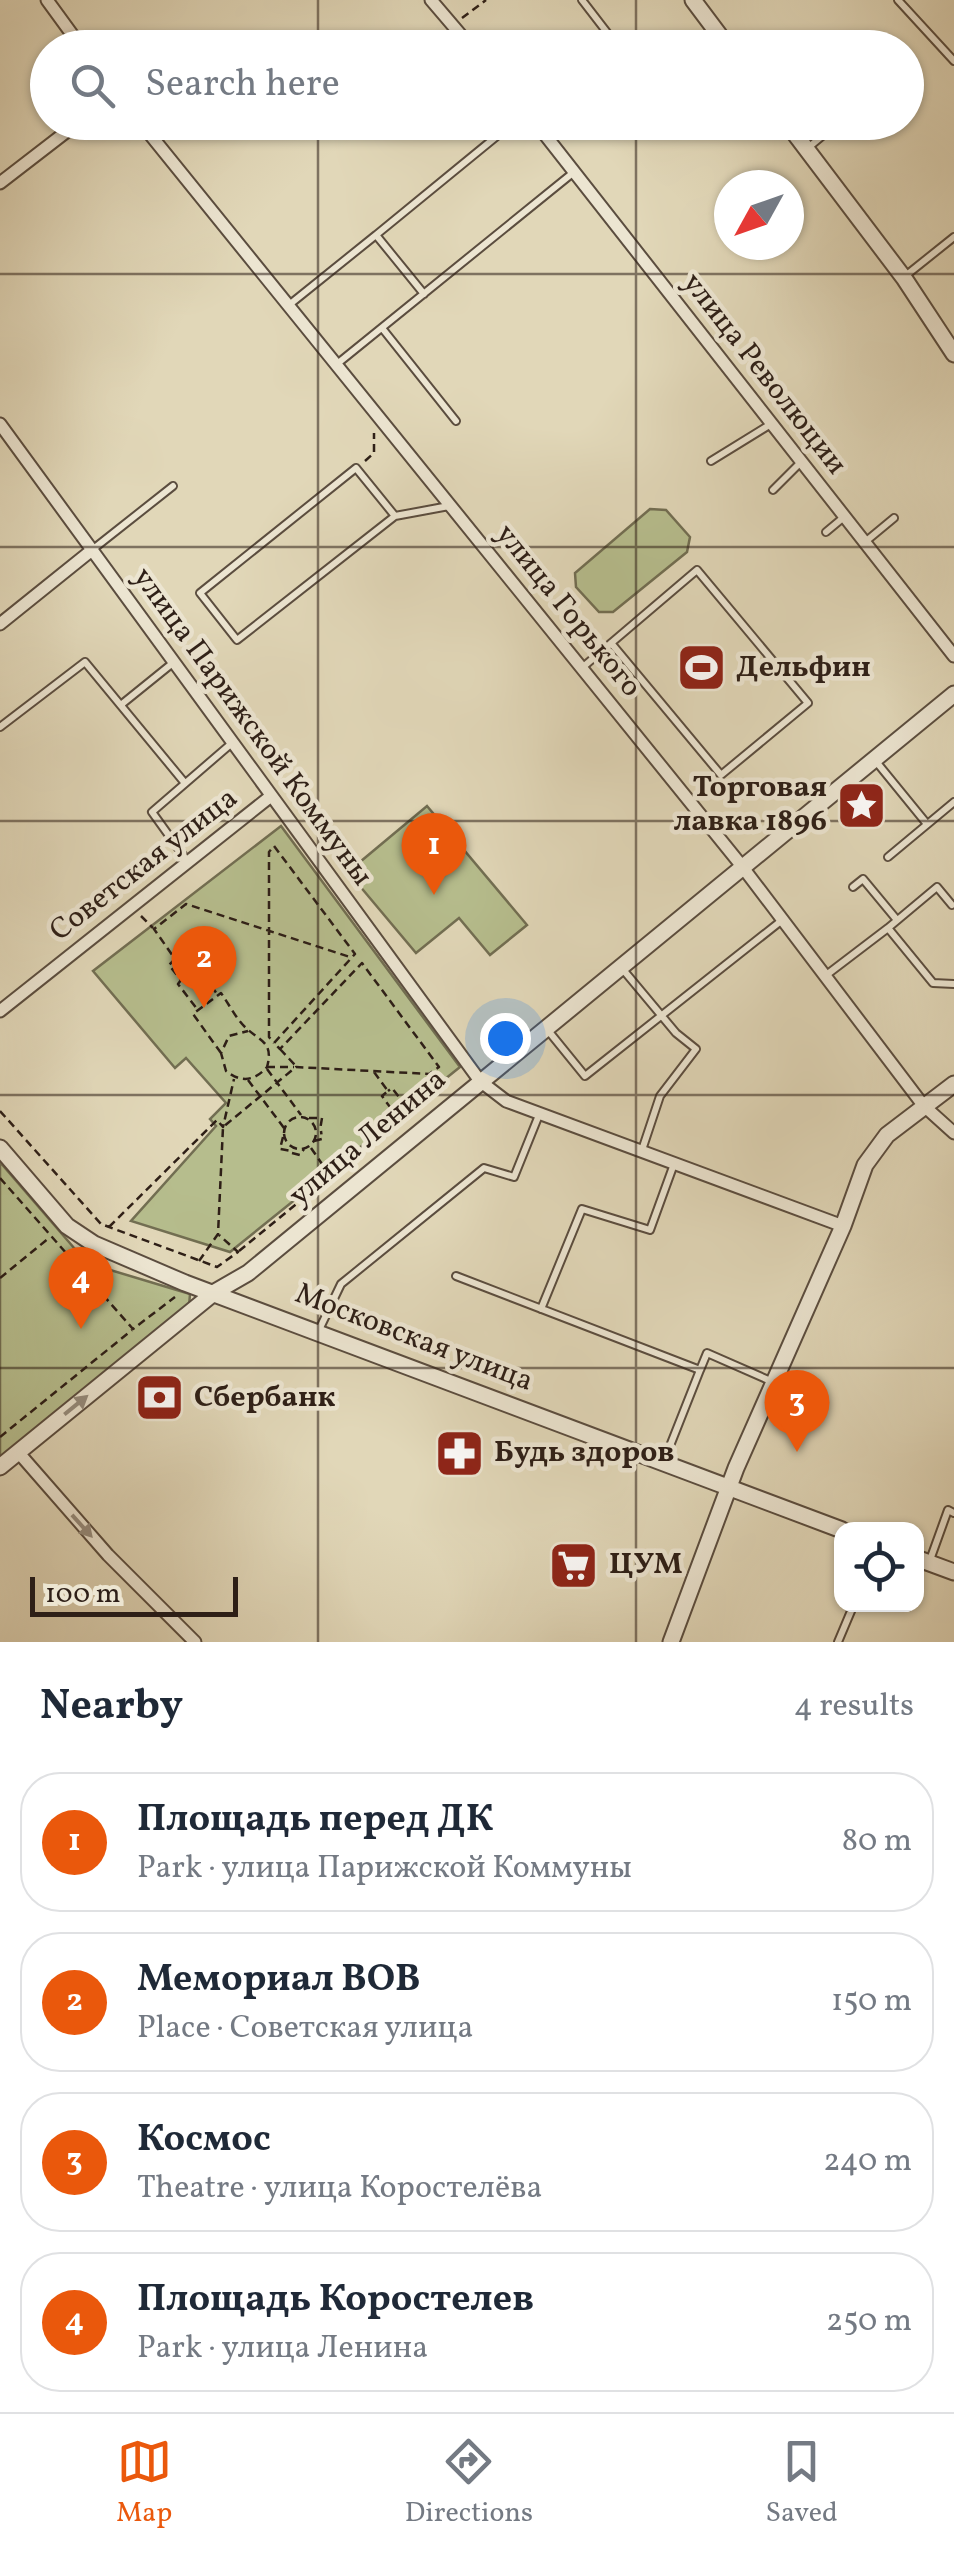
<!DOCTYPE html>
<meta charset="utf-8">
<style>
body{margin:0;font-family:Vollkorn,serif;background:#f6f6f7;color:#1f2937}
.controls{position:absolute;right:30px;bottom:30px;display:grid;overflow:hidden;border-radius:20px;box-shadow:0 2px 8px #0004}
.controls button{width:90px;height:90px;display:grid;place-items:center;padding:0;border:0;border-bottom:2px solid #e0e1e3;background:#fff;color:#1f2937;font:50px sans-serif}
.compass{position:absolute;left:714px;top:170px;width:90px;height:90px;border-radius:50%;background:#fff;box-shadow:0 2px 8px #0004;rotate:230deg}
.scale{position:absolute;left:30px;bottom:25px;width:208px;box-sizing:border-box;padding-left:10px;border:5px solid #2e1f17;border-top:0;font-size:28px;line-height:35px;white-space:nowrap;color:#2e1f17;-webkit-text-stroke:8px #ece5d1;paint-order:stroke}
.you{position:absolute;left:505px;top:1038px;width:35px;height:35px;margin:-25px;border:8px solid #fff;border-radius:50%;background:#1a73e8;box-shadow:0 0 0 15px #1a73e833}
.badge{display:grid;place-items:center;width:65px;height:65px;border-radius:50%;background:#ea580c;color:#fff;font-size:32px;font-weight:700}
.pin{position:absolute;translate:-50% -82px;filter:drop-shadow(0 2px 5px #0008)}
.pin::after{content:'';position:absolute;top:52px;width:35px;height:30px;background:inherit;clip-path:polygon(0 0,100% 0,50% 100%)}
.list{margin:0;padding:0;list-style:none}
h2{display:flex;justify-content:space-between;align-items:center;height:130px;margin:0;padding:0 40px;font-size:42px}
h2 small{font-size:32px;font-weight:400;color:#747a83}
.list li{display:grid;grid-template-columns:65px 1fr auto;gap:30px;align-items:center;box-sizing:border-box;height:140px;margin:0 20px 20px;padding:0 20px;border:2px solid #e0e1e3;border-radius:40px}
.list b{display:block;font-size:38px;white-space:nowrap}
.list p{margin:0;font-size:32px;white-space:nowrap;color:#747a83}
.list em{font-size:32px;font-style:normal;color:#747a83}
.icon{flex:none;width:55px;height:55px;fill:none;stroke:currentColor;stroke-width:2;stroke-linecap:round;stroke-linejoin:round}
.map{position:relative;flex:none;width:954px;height:1642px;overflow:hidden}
.search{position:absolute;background:#fff;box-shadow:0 2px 8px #0004;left:30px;right:30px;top:30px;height:110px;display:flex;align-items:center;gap:25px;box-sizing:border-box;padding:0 35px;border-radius:55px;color:#747a83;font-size:38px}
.sheet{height:770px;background:#fff}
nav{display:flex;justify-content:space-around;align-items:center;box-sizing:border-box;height:140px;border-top:2px solid #e0e1e3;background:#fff;font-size:28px;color:#747a83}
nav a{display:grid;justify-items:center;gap:5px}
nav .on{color:#ea580c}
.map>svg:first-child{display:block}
</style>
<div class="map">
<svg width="954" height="1642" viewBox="0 0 954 1642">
<rect width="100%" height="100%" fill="#e1d7b8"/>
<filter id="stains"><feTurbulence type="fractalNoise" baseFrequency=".002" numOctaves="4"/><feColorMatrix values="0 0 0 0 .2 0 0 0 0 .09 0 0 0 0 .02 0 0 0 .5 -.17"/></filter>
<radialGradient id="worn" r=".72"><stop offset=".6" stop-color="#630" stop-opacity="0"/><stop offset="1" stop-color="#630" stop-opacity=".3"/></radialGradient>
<!-- green -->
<path fill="#b6bd8d" stroke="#726e52" stroke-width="2.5" d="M650,509l16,1 24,27 -3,15 -74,60h-14l-23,-25 -1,-14z
M427,806l100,119 -37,30 -31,-37 -43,35 -68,-81z
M281,826l179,241 -230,185 -99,-31 85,-95 -6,-7 16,-16 -40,-45 -11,10 -82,-97z
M0,1162l87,101 103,31 -1,12 -189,154z"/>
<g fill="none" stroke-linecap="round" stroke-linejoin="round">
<defs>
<path id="service" d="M582,0l37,48
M898,0l56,61
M809,147l30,-25
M904,277l50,-40
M424,294l-48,-59 138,-113
M289,305l87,-70
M382,328l74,93
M337,364l237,-192
M711,461l60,-37
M773,490l28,-28
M395,516l-39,-48 -156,125 37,47 158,-124 54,-10
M826,532l18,-15
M865,542l29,-24
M92,550l81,-64
M583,667l114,-97 111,133 -87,72 -110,-132
M122,704l52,-42
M0,727l85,-65 99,120
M874,759l53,65
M888,857l66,-55
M188,862l-36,-50 80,-69
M853,887l10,-8 34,41
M888,928l49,-41 15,18
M620,966l56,67 20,16 -36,47 -18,54
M825,976l63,-48 45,55 21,1
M546,1028l39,48 196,-155
M456,1276l244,94 -36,91
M541,1309l41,-100 68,21 24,-66
M318,1332l23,-48 143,-116 30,9 25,-62
M700,1370l7,-17 66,29
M930,1560l18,-50 6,3
M838,1642l16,-38"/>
<path id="minor" d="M47,0l35,48
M431,0l41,48
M140,122l601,743 182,240 31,28
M535,122l419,534
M0,183l79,-61
M0,424l480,657 26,20 337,125
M0,624l92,-74
M0,1011l271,-215
M18,1452l90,103 87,87"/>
<path id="tertiary" d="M693,0l36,48
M786,122l118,156 50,76
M0,1148l67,78 27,18 91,39 657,247
M0,1467l215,-175 33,-19 706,-579
M916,1558l38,14
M671,1642l65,-174 107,-242 22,-61 22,-30 67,-51"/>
</defs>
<!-- service casing -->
<use href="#service" stroke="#5b4d3f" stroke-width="10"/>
<!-- minor casing -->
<use href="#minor" stroke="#5b4d3f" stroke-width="15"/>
<!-- tertiary casing -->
<use href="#tertiary" stroke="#5b4d3f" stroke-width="19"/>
<!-- path -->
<path stroke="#2e1f17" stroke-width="2.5" stroke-dasharray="8 5" stroke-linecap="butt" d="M462,18l24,-18
M365,461l9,-8v-20
M141,916l12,12
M175,959l7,-5 12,15 -13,11 -12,-15 6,-6 -21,-30 32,-25 164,53
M194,969h5l18,25
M181,980l-3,4 19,25
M280,1049l15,16
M221,1053l-28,-39 28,-21c8,11 15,26 25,35 14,13 28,14 21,39 -12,14 -26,16 -41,4l-5,-18 8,-17 19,-5
M267,1067h27
M267,1069l34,46
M374,1072l14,19 -6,5 13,18 10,-9 -13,-17 -4,3
M248,1080l36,48
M0,1111l101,113 116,43 21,-15 -19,-17
M284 1133a16 16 0 1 1 32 0a16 16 0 1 1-32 0Z
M309,1118h13l-2,12
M283,1137l-3,12 12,2
M314,1141l8,-2 -1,-8
M311,1148l18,26
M292,1153l8,2 4,-6
M0,1178l133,151 42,-32
M109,1227l108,-107 6,7 11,-48
M239,1251l199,-163 -8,-13
M199,1261l19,-27 5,-107 73,-60 133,7 10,-7 -77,-104 -82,86 -6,-6 81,-89 -81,-108 -5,6v185l5,6
M0,1278l49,-40
M0,1437l132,-107"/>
<!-- service -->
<use href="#service" stroke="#ece5d1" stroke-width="6"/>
<!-- minor -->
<use href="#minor" stroke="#ece5d1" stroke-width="11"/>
<!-- tertiary -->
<use href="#tertiary" stroke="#ece5d1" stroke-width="15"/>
</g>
<!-- one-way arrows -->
<defs><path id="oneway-solid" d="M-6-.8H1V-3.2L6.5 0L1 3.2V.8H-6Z" transform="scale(2.5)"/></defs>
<g fill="#968c7d">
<use href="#oneway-solid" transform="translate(76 1405) rotate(-39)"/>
<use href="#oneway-solid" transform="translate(82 1526) rotate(48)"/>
</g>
<!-- grid -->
<path fill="none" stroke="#2e1f17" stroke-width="2.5" stroke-opacity="0.55" d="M318,0v48M636,0v48M318,122v1520M636,122v1520M0,274h954M0,547h954M0,821h954M0,1095h954M0,1368h954"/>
<!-- icons -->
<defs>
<symbol id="stadium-square" viewBox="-11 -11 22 22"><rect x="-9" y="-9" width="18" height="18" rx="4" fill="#8f2418" stroke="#ece5d1"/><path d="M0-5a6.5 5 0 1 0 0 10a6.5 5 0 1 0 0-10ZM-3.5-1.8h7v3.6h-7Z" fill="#fff"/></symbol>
<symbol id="sight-square" viewBox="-11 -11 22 22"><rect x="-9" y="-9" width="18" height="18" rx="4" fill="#8f2418" stroke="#ece5d1"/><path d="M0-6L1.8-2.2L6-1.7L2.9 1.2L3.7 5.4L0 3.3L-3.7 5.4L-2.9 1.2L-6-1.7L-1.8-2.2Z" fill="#fff"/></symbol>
<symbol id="bank-square" viewBox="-11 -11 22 22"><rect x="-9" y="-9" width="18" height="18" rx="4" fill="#8f2418" stroke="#ece5d1"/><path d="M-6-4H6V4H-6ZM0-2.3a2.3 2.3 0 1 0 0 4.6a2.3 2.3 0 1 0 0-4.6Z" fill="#fff"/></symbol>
<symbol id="pharmacy-square" viewBox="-11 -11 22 22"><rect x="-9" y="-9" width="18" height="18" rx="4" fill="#8f2418" stroke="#ece5d1"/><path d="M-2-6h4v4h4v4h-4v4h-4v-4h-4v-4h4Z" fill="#fff"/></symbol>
<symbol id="supermarket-square" viewBox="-11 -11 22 22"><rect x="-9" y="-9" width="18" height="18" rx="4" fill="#8f2418" stroke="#ece5d1"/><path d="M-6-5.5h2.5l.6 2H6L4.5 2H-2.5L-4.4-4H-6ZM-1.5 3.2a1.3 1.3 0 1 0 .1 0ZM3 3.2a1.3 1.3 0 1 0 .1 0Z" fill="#fff"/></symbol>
</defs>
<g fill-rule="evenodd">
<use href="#stadium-square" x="674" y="640" width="55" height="55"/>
<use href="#sight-square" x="834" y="778" width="55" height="55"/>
<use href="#bank-square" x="132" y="1370" width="55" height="55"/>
<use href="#pharmacy-square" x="432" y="1426" width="55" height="55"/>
<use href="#supermarket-square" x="546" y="1538" width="55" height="55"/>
</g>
<g text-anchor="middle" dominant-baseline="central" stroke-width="9" stroke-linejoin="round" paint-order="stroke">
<!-- street labels -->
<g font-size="30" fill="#2e1f17" stroke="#ece5d1">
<text transform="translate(764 374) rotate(52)">улица Революции</text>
<text transform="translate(568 611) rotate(51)">улица Горького</text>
<text transform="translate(252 727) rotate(54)">улица Парижской Коммуны</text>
<text transform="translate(144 865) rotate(-38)">Советская улица</text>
<text transform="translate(368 1138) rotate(-40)">улица Ленина</text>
<text transform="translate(414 1338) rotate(21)">Московская улица</text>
</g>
<!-- poi labels -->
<g font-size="30" font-weight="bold" fill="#2e1f17" stroke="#ece5d1" text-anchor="start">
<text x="736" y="668">Дельфин</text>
<text x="827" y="788" text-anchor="end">Торговая<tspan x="827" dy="34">лавка 1896</tspan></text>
<text x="194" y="1398">Сбербанк</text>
<text x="494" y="1453">Будь здоров</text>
<text x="609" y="1565">ЦУМ</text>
</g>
</g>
<rect width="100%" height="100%" filter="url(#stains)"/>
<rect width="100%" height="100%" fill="url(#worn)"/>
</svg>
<div class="controls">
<button><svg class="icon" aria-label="locate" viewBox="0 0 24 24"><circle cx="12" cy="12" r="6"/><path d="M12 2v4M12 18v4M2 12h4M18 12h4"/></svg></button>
</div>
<svg class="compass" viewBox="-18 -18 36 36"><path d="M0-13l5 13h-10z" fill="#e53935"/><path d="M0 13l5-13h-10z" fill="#747a83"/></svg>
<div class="scale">100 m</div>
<div class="you"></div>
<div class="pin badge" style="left:434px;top:895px">1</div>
<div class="pin badge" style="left:204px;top:1008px">2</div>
<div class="pin badge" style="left:797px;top:1452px">3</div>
<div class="pin badge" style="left:81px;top:1329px">4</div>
<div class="search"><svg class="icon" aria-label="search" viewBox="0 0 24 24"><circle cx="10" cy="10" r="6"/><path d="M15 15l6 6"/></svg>Search here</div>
</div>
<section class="sheet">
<h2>Nearby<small>4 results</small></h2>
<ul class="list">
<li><span class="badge">1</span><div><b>Площадь перед ДК</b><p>Park · улица Парижской Коммуны</p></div><em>80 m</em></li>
<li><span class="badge">2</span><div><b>Мемориал ВОВ</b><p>Place · Советская улица</p></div><em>150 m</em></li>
<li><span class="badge">3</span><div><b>Космос</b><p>Theatre · улица Коростелёва</p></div><em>240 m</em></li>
<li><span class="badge">4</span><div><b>Площадь Коростелев</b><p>Park · улица Ленина</p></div><em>250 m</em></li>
</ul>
</section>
<nav>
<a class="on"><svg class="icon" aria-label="map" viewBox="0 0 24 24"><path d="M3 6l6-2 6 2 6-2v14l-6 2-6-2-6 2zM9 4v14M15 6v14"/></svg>Map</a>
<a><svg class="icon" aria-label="directions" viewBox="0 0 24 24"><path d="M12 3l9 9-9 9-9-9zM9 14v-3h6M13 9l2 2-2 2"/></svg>Directions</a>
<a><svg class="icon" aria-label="saved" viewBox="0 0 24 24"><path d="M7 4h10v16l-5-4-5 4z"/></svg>Saved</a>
</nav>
